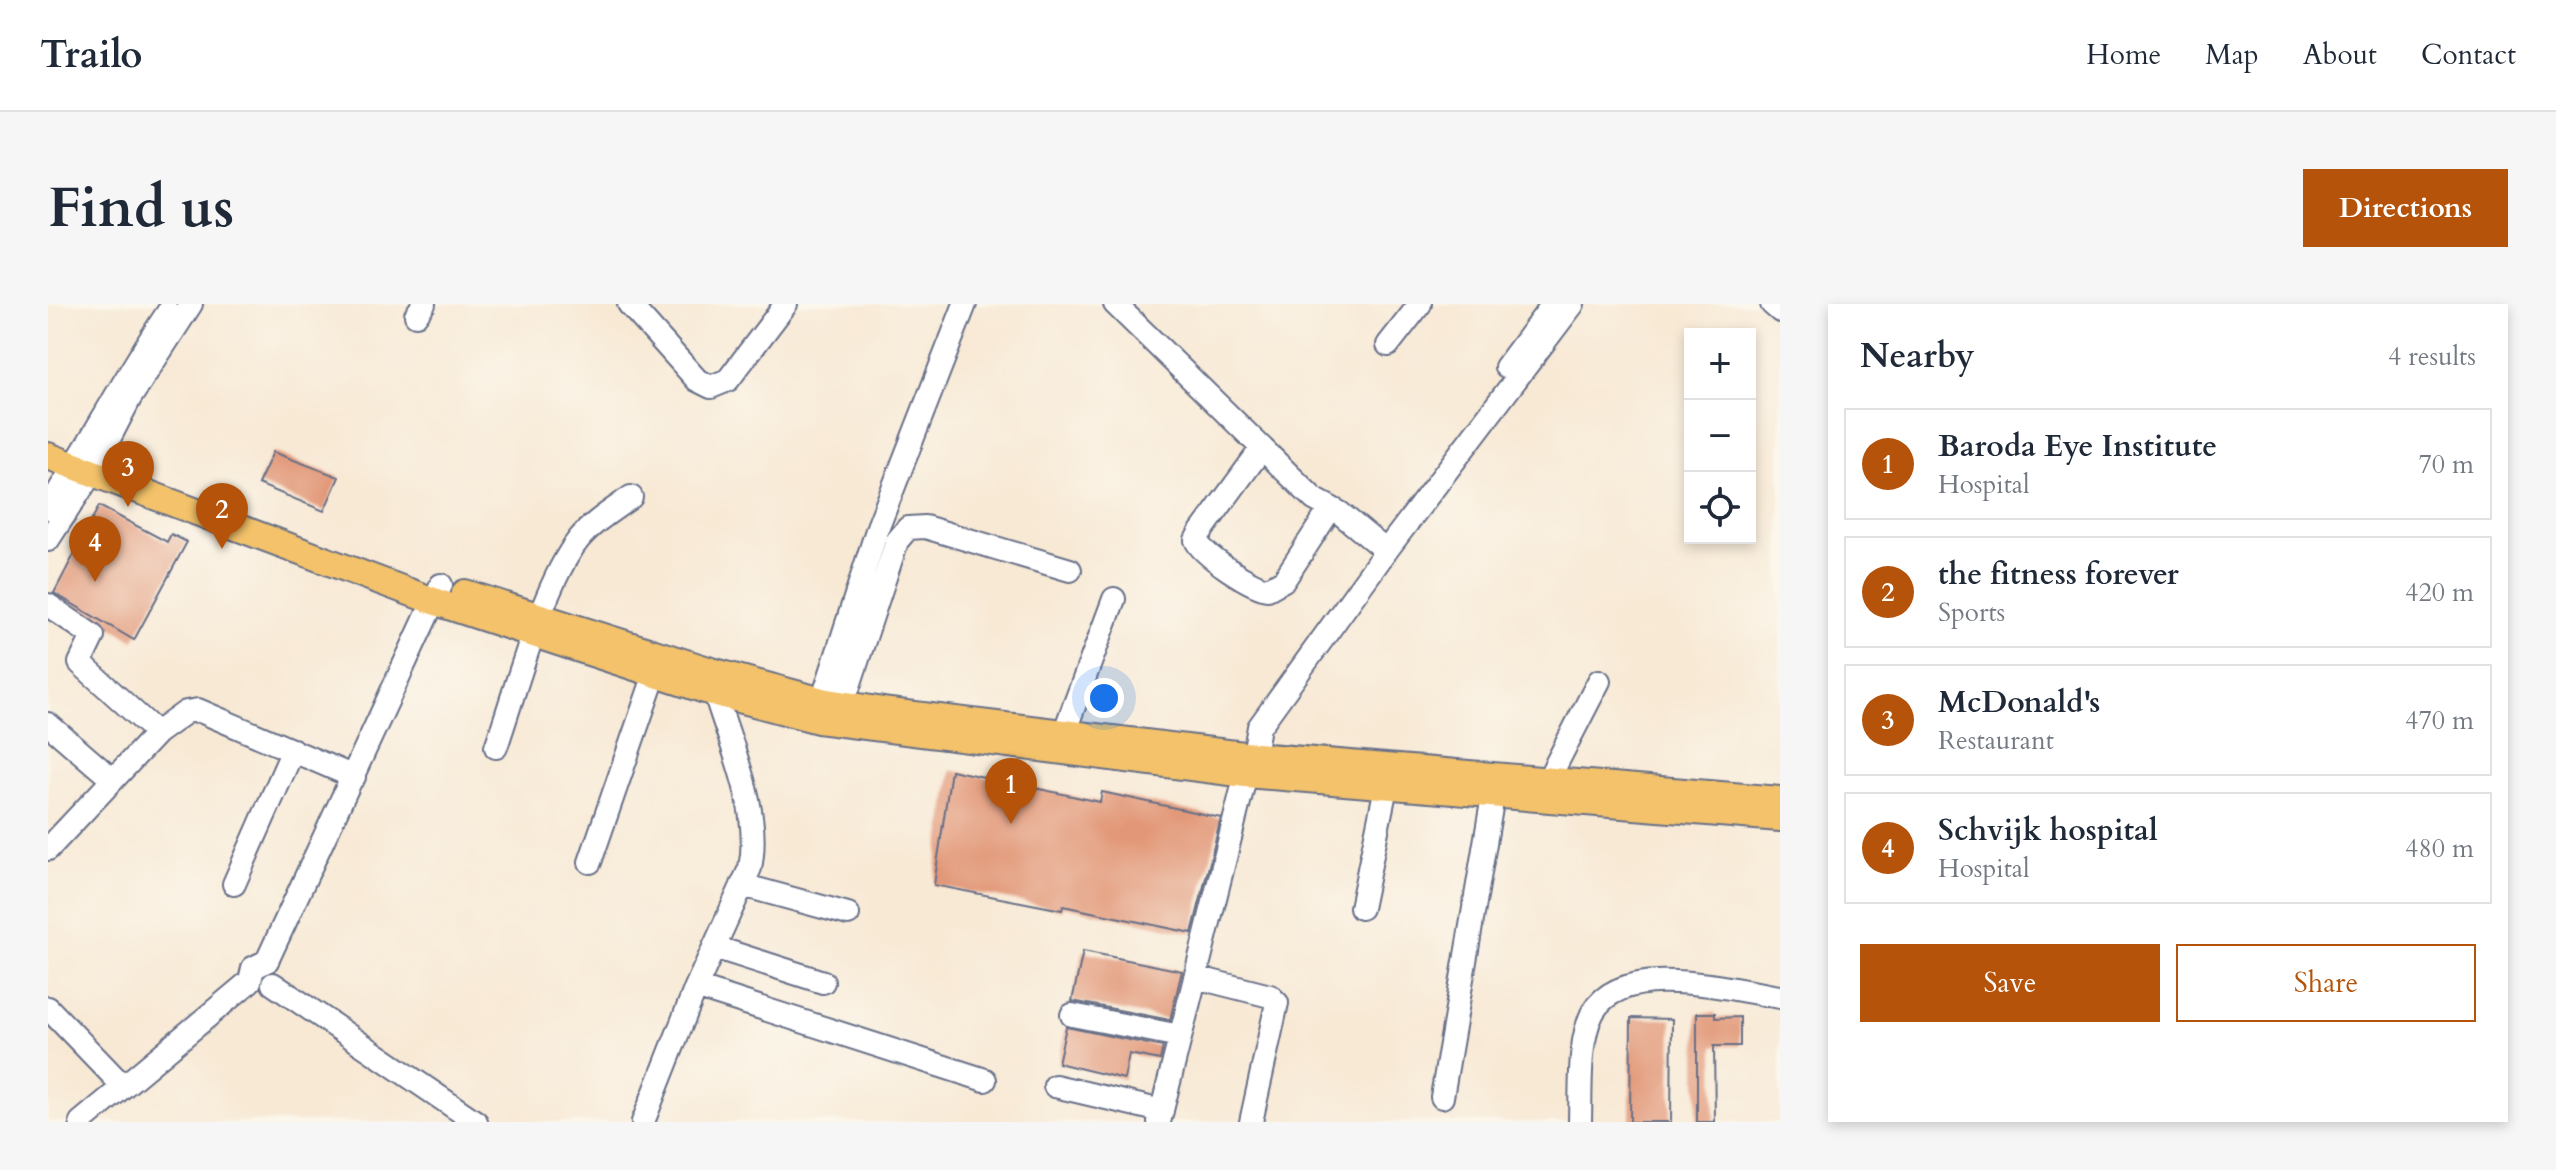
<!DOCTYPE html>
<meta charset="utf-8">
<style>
body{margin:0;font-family:Cardo,serif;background:#f6f6f7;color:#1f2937}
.controls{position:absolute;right:24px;top:24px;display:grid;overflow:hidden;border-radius:0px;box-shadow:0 4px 12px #0003}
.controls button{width:72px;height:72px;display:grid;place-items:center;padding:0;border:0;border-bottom:2px solid #e0e1e3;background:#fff;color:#1f2937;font:40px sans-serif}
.you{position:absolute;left:1056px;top:394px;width:28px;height:28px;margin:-20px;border:6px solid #fff;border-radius:50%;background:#1a73e8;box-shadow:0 0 0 12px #1a73e833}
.badge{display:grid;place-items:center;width:52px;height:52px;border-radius:50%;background:#b45309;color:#fff;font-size:26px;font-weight:700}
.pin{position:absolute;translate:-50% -66px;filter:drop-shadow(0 2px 4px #0008)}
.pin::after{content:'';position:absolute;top:42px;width:28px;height:24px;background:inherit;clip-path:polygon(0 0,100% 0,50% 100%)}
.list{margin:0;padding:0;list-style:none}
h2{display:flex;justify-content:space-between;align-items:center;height:104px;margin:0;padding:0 32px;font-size:34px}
h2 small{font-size:26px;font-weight:400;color:#747a83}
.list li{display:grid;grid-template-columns:52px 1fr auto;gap:24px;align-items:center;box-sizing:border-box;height:112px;margin:0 16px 16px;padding:0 16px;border:2px solid #e0e1e3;border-radius:0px}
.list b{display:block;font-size:30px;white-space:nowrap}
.list p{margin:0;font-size:26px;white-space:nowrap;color:#747a83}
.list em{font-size:26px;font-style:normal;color:#747a83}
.actions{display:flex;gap:16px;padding:24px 32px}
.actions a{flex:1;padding:18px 0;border:2px solid #b45309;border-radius:0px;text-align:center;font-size:28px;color:#b45309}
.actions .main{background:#b45309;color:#fff}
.icon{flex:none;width:44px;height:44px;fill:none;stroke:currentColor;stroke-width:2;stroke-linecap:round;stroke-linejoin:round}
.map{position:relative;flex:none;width:1732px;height:818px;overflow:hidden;border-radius:0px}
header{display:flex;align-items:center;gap:48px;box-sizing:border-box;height:112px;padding:0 40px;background:#fff;border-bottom:2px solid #e0e1e3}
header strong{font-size:38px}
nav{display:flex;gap:44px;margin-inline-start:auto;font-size:28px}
.intro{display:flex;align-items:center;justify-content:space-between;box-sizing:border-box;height:192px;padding:0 48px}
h1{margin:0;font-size:56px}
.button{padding:20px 36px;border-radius:0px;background:#b45309;color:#fff;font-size:28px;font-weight:700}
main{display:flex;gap:48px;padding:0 48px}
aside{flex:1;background:#fff;border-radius:0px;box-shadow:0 4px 12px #0003}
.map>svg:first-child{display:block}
</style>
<header>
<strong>Trailo</strong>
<nav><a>Home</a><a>Map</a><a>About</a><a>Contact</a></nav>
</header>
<div class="intro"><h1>Find us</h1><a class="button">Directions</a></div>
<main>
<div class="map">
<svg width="1732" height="818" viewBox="0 0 1732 818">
<rect width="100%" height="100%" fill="#fbf7ec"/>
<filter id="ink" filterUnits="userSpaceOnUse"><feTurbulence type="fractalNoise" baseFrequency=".0125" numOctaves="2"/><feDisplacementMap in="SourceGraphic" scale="16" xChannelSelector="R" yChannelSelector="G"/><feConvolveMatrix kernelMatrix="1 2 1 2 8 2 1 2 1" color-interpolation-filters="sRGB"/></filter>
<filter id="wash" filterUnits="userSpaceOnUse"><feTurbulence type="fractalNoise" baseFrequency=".006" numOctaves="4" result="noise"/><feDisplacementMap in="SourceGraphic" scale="32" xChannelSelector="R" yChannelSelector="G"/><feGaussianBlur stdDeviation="1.8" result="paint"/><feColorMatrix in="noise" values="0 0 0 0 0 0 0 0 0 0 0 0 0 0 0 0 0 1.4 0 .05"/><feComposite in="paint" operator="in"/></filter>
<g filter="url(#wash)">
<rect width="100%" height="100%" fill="#f8e9d5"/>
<g id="blocks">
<!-- building -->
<path fill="#e29878" d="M225,148l66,25 -15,34 -66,-27z
M51,202l68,36 4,-8 16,8 -53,98 -80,-47z
M903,466l149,32 2,-10 119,26 -29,115 -129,-27 -1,4 -128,-25z
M1035,647l99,20 -12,49 -98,-19z
M1649,709h18v5l25,-1v29h-26l1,76h-18z
M1583,714l41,1 -1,103h-41z
M1018,723l97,20 -3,13 -31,-6 -5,25 -66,-16z"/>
</g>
</g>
<g filter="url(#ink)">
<use href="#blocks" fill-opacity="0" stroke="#687088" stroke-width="2"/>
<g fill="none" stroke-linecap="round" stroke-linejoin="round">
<defs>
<path id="minor" d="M581,0l68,76 14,7 17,-7 58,-76
M1067,0l199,195 26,14 46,38
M1724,0l8,7
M368,11l8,-11
M1340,41l32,-41
M1458,63l47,-63
M1214,144l-62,85 -4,7c5,14 57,48 72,49l16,-9 47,-72
M0,204c42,-64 77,-132 120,-196
M0,236l43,-66 39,-76 61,-94
M0,301l45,31 -13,27 77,70 -109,116
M774,397l56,-174 87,-223
M795,400l54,-163 11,-13 17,-1 145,43
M0,420l65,56
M109,429l29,-21 12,-2 156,67
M1016,429l50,-134
M448,443c20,-57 47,-163 83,-208 14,-17 34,-29 52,-42
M1203,466l8,-43 127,-176 187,-247
M1499,491l1,-15 51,-99
M542,558l65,-188
M186,580l59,-134
M694,581l106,29
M1313,604l25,-121
M666,643l109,35
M1147,673l75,19 7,7 -26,119
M225,680l203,138
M648,683l289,93
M0,704l75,78
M1024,711l108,21
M1007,782l107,25
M1394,793l51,-301
M33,818l169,-141 3,-13 14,-7 174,-376
M595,818l53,-135 54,-119c12,-57 -19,-121 -35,-175
M1111,818l87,-348
M1532,818c1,-32 -2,-82 13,-110 30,-53 138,-22 187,-15"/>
<path id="major" d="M0,152l388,146 269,88 113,30 428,54 534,44
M417,289l243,77 114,31 68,11 354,43 536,45"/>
</defs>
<!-- minor casing -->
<use href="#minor" stroke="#687088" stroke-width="26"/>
<!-- major casing -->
<use href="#major" stroke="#687088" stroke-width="30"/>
<!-- minor -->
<use href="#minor" stroke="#fff" stroke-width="22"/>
<!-- major -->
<use href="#major" stroke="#f3c26a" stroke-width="26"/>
</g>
</g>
</svg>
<div class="controls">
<button>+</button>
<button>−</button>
<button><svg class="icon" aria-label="locate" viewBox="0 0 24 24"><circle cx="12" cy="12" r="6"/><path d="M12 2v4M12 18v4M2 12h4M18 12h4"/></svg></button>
</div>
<div class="you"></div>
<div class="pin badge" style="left:963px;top:520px">1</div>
<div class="pin badge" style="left:174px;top:245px">2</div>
<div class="pin badge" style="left:80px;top:203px">3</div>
<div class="pin badge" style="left:47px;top:278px">4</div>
</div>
<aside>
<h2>Nearby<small>4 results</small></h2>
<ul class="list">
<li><span class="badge">1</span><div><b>Baroda Eye Institute</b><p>Hospital</p></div><em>70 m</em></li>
<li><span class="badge">2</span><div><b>the fitness forever</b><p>Sports</p></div><em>420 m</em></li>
<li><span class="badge">3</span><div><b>McDonald's</b><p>Restaurant</p></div><em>470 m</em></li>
<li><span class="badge">4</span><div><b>Schvijk hospital</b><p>Hospital</p></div><em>480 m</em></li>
</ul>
<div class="actions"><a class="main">Save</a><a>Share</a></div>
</aside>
</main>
